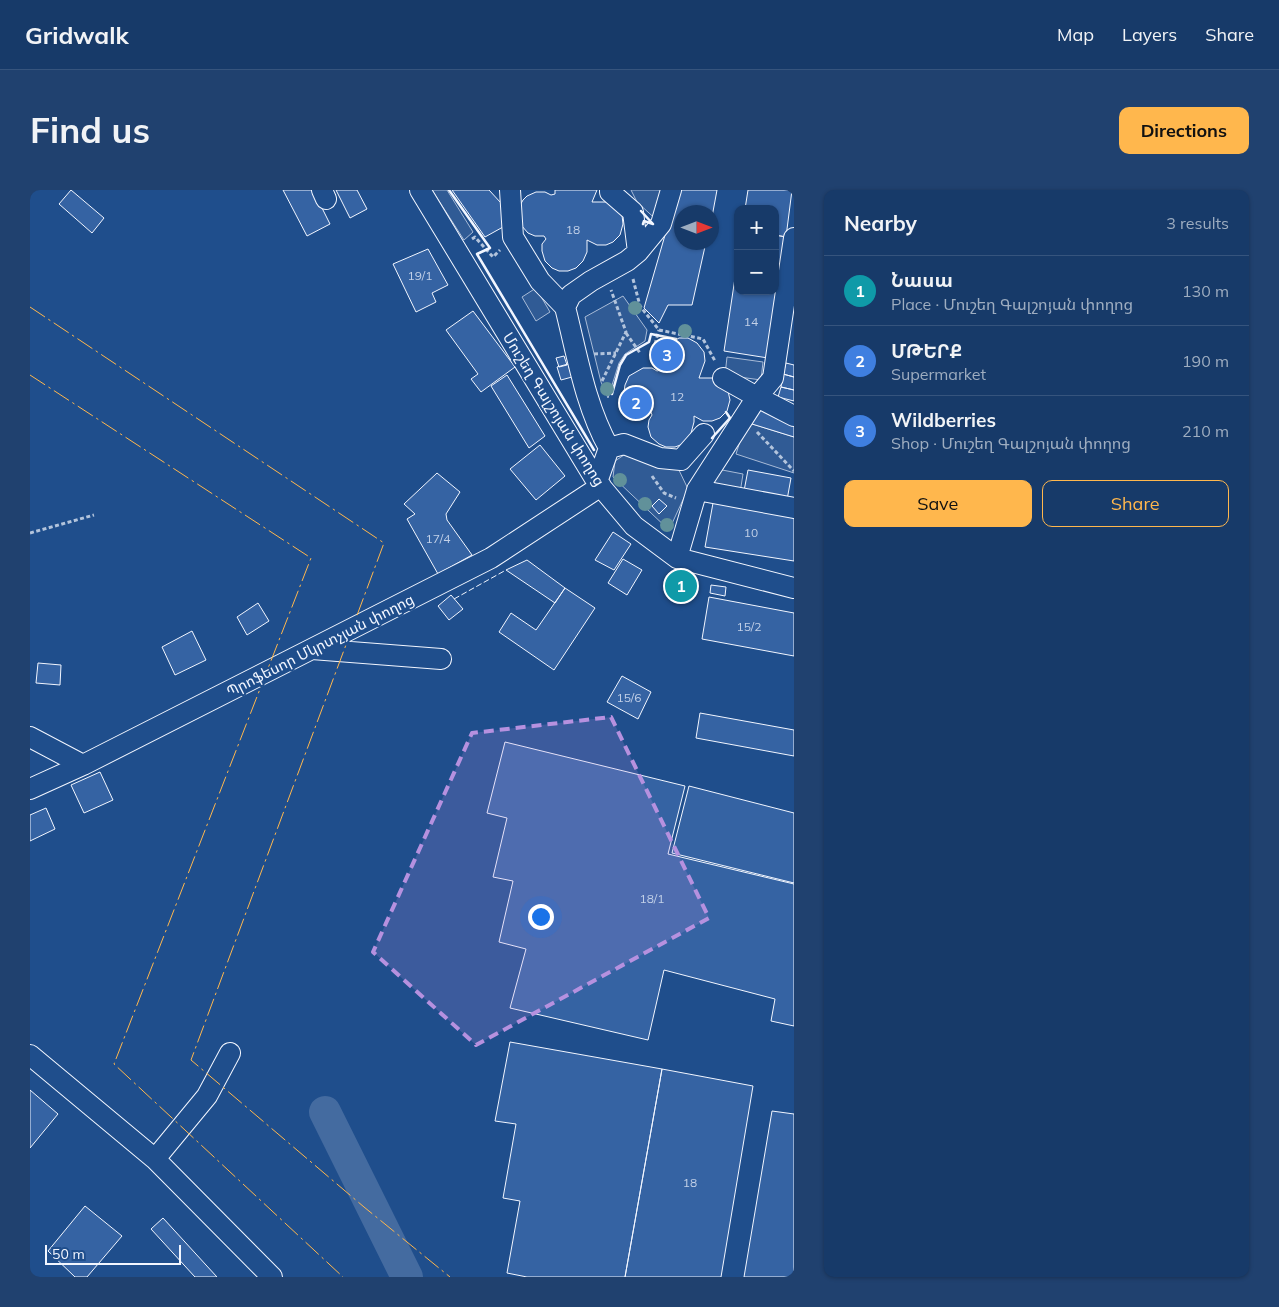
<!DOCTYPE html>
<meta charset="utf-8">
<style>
body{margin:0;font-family:Mulish,"Noto Sans Armenian",sans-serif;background:#20416f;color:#f1f3f6}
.controls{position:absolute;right:15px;top:15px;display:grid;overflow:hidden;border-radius:10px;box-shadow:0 1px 4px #0004}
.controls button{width:45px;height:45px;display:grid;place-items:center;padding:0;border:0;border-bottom:1px solid #36547d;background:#173a69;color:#f1f3f6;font:25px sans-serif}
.compass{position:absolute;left:644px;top:15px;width:45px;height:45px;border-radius:50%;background:#173a69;box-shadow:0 1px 4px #0004;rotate:90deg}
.scale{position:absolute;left:15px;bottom:12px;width:136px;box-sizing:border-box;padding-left:5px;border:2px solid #f2f6ff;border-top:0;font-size:14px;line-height:18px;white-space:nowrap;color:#f2f6ff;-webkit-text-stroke:4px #1f4e8c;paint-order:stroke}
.you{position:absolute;left:510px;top:726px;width:18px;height:18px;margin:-12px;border:4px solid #fff;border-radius:50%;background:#1a73e8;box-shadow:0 0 0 8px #1a73e833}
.badge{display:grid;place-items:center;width:32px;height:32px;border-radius:50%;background:#ffb74d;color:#fff;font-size:16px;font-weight:700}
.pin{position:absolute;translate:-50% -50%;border:2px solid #fff;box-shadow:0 1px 5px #0006}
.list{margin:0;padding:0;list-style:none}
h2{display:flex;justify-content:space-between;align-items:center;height:65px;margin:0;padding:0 20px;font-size:21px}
h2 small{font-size:16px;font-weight:400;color:#9eadc0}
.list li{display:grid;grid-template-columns:32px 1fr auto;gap:15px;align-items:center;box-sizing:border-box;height:70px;padding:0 20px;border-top:1px solid #36547d}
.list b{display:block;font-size:19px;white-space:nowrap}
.list p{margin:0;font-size:16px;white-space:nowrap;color:#9eadc0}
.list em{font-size:16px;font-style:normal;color:#9eadc0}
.actions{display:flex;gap:10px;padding:15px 20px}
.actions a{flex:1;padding:11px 0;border:1px solid #ffb74d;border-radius:10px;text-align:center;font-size:18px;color:#ffb74d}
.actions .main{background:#ffb74d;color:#111}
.map{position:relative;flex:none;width:764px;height:1087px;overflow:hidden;border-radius:10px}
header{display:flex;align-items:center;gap:30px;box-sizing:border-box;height:70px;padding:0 25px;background:#173a69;border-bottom:1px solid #36547d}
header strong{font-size:24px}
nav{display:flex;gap:28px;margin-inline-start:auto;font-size:18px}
.intro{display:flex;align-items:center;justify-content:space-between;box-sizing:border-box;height:120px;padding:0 30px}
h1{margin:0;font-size:35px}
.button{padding:12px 22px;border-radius:10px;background:#ffb74d;color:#111;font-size:18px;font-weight:700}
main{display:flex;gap:30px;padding:0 30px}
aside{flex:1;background:#173a69;border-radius:10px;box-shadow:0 1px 4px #0004}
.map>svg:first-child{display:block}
</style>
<header>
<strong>Gridwalk</strong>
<nav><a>Map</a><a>Layers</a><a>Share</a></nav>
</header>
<div class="intro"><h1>Find us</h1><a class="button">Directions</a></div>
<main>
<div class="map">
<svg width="764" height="1087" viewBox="0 0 764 1087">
<rect width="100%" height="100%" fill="#1f4e8c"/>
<!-- built -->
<path fill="#305b95" stroke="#a8bbd7" d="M402,0h15l26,42 -9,8z
M601,0h32l-2,34 -24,-22z
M506,98l14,24 -14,9 -14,-24z
M593,106l24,34 -2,11 -20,13 -6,9 -11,35 -7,-16 -16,-65z
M697,167l36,5 -2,18 -36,-5z
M716,232l48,15v36l-58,-19z
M597,263l50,13 11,23 -19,41 -56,-53 2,-16z
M687,279l26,5 -3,19 -27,-6z"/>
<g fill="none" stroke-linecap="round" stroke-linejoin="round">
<!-- river -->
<path stroke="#446ba0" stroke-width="32" d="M295,922l82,165"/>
</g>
<!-- building -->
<path fill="#3563a3" stroke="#f2f6ff" d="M41,0l33,28 -12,15 -33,-29z
M253,0h30l17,34 -23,12z
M306,0h21l10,19 -17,9z
M422,0h37l12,13 2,24 -18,10z
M525,0h42l-5,12h15l15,13 1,9 -3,11 -7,7 -7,3h-9l-10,-5v12l-4,9 -7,7 -8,3h-9l-7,-3 -7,-7 -3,-10v-7l4,-5 -2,-3h-9l-7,-3 -7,-8 -3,-16 5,-9 4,-4 9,-4h9l6,3 4,-1z
M648,0h39l-5,27v-5h-30v30h24l-14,63h-24l-9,18 -15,-15z
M718,0h44l-6,47 -11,-2v-26h-30z
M745,45l11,2 -18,121 -44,-7 14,-93v33h37z
M398,59l20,36 -16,8 4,9 -20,10 -23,-48z
M443,121l42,56 -34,25 -10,-13 7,-5 -32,-44z
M649,148h9l9,5 7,9 1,9 -6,17h14l9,4 6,9 2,9 -3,11 -7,7 -8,3h-9l-9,-5v6l-4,15 -7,7 -8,3h-9l-7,-3 -8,-7 -3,-10 1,-7 3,-5 -1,-3h-9l-8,-3 -7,-7 -3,-10 1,-7 4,-9 14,-8h9l5,3 4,-1v-15l5,-9z
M534,166l3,9 -8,2 -3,-9z
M756,173l8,2v12l-11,-3z
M538,174l4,13 -11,3 -4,-13z
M753,184l11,3v13l-13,-3z
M477,185l38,61 -16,12 -38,-62z
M751,197l13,3v11l-16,-4z
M729,215l35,17v15l-42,-13z
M510,255l25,31 -29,24 -26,-31z
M718,280l43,8 -4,22 -43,-9z
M407,283l23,19 -14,22 1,6 25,35 -34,19 -31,-55 8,-5 -11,-10z
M629,309l8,7 -8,8 -7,-8z
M683,313l81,14v44l-89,-14z
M583,342l18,12 -17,26 -19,-10z
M593,369l19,11 -15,25 -19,-12z
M497,370l38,28 -10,15 -49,-33z
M646,382l20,9 -10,19 -20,-9z
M681,395l15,2 -1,9 -15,-3z
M535,398l30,20 -41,62 -55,-38 12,-19 25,17z
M421,405l12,14 -14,11 -11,-14z
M679,407l85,16v43l-92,-17z
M228,413l11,18 -22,14 -10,-18z
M162,441l14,29 -31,15 -13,-28z
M8,473l23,2 -1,20 -24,-2z
M592,486l29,16 -13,27 -31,-17z
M670,523l94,17v26l-98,-18z
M475,552l180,44 -17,68 126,30v142l-23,-5 4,-22 -111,-29 -16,70 -138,-32 16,-59 -27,-7 14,-61 -20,-4 14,-59 -20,-5z
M70,582l13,28 -29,13 -13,-28z
M659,596l105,27v70l-122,-30z
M16,618l9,21 -25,12v-26z
M480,852l152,27 -37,208h-98l-20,-4 13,-72 -17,-3 13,-74 -21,-3z
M632,879l91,17 -32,191h-96z
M0,900l28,24 -28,34z
M742,921l22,3v163h-50z
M55,1016l37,30 -35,41h-12l-27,-26z
M133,1028l54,59h-22l-44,-48z"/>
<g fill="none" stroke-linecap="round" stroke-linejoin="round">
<defs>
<path id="minor" d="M292,0l4,9
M390,0l177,292 37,44 43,32 117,30
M480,0l3,47 27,44 25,26
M580,0v2l23,20 5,40
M693,188l34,19 37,19
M579,258l15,-4 36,14 21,2 23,-26
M567,292l12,-34c-24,-43 -32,-94 -44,-141l6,-12 20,-14 36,-20 11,-9 23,-28 10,-34
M667,300l97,18
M647,368l20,-68 60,-93 16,-19 21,-140
M282,459l129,10
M0,547l53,28
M0,599l53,-24 408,-207 110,-72
M0,865l125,104 117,118
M125,969l52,-63 23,-43"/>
</defs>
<!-- minor casing -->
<use href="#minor" stroke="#f2f6ff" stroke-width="22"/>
<!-- path -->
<path stroke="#b3c4dc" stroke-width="3" stroke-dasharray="4 2.5" stroke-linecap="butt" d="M442,49l3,-2 18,20 7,-7
M603,89l7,27 19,24 44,9 12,22
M596,143l14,20
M625,154l4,-14
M564,164l22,-1
M572,191l24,-49 -15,-42
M727,242l37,39
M622,286l12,17 12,5
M0,343l64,-18"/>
<!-- minor -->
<use href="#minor" stroke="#1f4e8c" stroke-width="20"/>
<!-- fence -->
<path stroke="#f2f6ff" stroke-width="1" stroke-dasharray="6 2.5" stroke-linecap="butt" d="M424,409l52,-29"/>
<!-- wall -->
<path stroke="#f2f6ff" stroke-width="2.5" d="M419,0l41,58 -13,6 117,196
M611,21l12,13 -9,-3 -1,3
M582,204l8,-29 6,-10 23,-13 2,-8 25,5
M682,248l18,-20 -4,-6"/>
<!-- power -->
<path stroke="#ffb74d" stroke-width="1" stroke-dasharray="18 4 2.5 4" stroke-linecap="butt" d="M0,117l354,236 -193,517 173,147 86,70
M0,185l281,183 -197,506 229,213"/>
</g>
<!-- trees -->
<g fill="#61919a">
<circle cx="605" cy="118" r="7"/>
<circle cx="655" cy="141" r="7"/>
<circle cx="577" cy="199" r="7"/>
<circle cx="590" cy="290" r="7"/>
<circle cx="615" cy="314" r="7"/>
<circle cx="637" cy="335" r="7"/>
</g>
<!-- marked area -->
<path fill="#b691df" fill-opacity="0.2" stroke="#b691df" stroke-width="4" stroke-dasharray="10 6" stroke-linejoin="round" d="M581,527l98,201 -233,127 -103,-93 99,-219z"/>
<g text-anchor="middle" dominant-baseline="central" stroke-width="4" stroke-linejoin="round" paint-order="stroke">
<!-- number labels -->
<g font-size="12" fill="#c3d1e8">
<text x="543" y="39">18</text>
<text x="390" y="85">19/1</text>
<text x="721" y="131">14</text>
<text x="647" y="206">12</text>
<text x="721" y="342">10</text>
<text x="408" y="348">17/4</text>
<text x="719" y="436">15/2</text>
<text x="599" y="507">15/6</text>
<text x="622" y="708">18/1</text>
<text x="660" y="992">18</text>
</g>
<!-- street labels -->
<g font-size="15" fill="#f2f6ff" stroke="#1f4e8c">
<text transform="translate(524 219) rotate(58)">Մուշեղ Գալշոյան փողոց</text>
<text transform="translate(290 455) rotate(-27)">Պրոֆեսոր Մկրտչյան փողոց</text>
</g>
</g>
</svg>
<div class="controls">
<button>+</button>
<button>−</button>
</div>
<svg class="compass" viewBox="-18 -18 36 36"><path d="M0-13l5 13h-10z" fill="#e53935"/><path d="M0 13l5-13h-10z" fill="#9eadc0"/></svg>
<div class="scale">50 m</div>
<div class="you"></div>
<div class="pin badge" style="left:651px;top:396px;background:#0f9aa8">1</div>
<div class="pin badge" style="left:606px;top:213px;background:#3f7fe0">2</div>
<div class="pin badge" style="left:637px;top:165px;background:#3f7fe0">3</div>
</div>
<aside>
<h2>Nearby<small>3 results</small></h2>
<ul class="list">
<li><span class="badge" style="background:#0f9aa8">1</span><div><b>Նասա</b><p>Place · Մուշեղ Գալշոյան փողոց</p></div><em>130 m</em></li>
<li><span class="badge" style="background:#3f7fe0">2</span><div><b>ՄԹԵՐՔ</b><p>Supermarket</p></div><em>190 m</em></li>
<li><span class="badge" style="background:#3f7fe0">3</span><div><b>Wildberries</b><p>Shop · Մուշեղ Գալշոյան փողոց</p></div><em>210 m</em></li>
</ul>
<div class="actions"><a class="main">Save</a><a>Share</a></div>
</aside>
</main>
